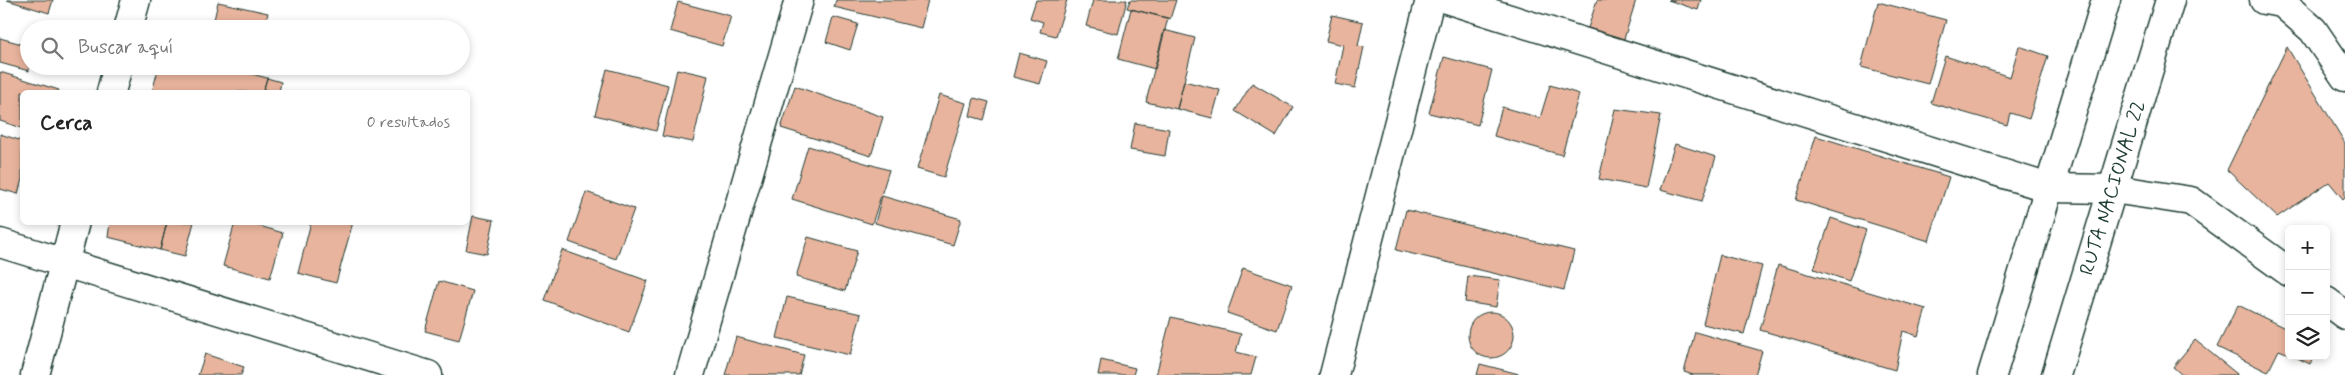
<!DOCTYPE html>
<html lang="es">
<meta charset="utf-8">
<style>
body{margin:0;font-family:Mynerve,sans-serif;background:#f6f6f6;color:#222}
.controls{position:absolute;right:15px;bottom:15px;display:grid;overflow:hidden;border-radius:8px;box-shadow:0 2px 8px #0003}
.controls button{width:45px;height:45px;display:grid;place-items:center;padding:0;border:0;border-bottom:1px solid #e0e0e0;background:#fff;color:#222;font:25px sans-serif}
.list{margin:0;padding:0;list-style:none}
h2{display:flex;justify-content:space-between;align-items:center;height:65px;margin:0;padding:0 20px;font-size:21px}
h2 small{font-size:16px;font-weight:400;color:#767676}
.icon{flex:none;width:28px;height:28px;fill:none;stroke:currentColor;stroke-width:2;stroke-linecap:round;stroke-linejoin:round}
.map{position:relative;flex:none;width:2345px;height:375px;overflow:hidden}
.search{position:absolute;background:#fff;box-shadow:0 2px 8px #0003;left:20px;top:20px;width:450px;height:55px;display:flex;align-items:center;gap:12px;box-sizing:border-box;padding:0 18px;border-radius:28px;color:#767676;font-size:19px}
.panel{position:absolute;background:#fff;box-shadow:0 2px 8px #0003;left:20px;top:90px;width:450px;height:135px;border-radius:8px}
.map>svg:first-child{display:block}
</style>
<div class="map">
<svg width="2345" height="375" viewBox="0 0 2345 375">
<rect width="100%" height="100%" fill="#fff"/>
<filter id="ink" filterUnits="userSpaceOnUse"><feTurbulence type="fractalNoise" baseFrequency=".02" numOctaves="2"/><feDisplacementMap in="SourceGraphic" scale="10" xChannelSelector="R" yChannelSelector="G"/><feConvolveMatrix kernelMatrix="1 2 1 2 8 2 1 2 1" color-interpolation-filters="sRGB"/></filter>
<g filter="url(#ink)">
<!-- building -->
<path fill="#e9b49d" stroke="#1f3d34" d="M7,0h46l-4,13z
M836,0h92l-7,28 -87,-21z
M1036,0h31l-11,36 -16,-4 3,-10 -13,-4z
M1093,0h34l-9,34 -32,-8z
M1130,0h46l-6,19 -43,-11z
M1597,0h39l-12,39 -36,-11z
M1668,0h33l-3,10z
M218,2l50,11 -4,16h-52z
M678,2l53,14 -9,30 -52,-15z
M1878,2l68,18 -18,64 -67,-17z
M1131,9l37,9 -13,51 -37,-10z
M1332,15l31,7 -5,24 6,1 -9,41 -20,-4 8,-39 -17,-4z
M833,17l25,7 -8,26 -24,-8z
M1164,30l31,8 -18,71 -31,-7z
M0,38l29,8v25l-29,-8z
M2019,46l29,10 -19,63 -19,-6 -3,12 -76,-22 14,-47 65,21z
M2287,47l58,96v54l-2,2 -14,-17 -52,35 -50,-47z
M1019,53l28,8 -7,23 -27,-7z
M1444,57l48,13 -14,55 -49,-12z
M159,66h64l44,12 -4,14h-111z
M607,69l61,16 -12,46 -61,-16z
M677,69l31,7 -15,66 -31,-6z
M0,72l59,18 -1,2h-36v36l-22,-7z
M267,78l14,4 -2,10h-16z
M1184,81l36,9 -8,28 -35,-9z
M1252,83l41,24 -17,29 -41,-25z
M1550,85l29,9 -17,61 -68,-19 8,-29 38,11z
M795,86l88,31 -12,39 -90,-28z
M939,95l27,8 -22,74 -27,-8z
M974,98l15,4 -5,18 -14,-4z
M1615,109l46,6 -15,73 -47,-9z
M1135,123l34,6 -4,27 -35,-6z
M0,134l22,7v38l-4,15 -18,-5z
M1816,136l133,41 -20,64 -133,-41z
M1675,144l41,13 -14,44 -42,-11z
M808,146l81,24 -17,54 -80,-25z
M586,192l48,17 -18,50 -47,-17z
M882,196l79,23 -8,26 -78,-22z
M1406,210l168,41 -10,39 -168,-40z
M473,216l21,4 -7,34 -21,-4z
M1831,218l35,12 -17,51 -35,-12z
M110,222h57l-7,28 -52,-13z
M167,222h27l-9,34 -25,-6z
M235,222h11l37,11 -13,45 -47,-12z
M311,222h42l-17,61 -38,-10z
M808,237l49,14 -12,40 -49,-14z
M562,250l86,31 -19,51 -85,-32z
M1720,255l42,11 -18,68 -41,-10z
M1778,265l148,44 -8,27 -15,-5 -8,39 -135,-40z
M1243,268l49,17 -15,45 -50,-17z
M1468,276l32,4 -4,27 -31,-5z
M439,281l34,10 -14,49 -34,-9z
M787,297l74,17 -11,41 -73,-17z
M2238,305l51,25v24l-10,-4 -11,22 -51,-25z
M1468 335a23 23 0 1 1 46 0a23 23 0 1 1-46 0Z
M1171,317l70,17 -5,18 20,5 -5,18h-95z
M1695,332l67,19 -7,24h-62l-9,-3z
M736,337l68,18 -5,20h-74z
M2195,340l42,34v1h-55l-9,-8z
M205,354l39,13 -3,8h-43z
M2293,356h21l-4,8z
M1101,360l34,8 -2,7h-35z
M1480,364l43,11h-46z"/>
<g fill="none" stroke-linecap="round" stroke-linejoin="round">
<defs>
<path id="minor" d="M1449,0l600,188 64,1 78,12 98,71
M2264,0l18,3 31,27 32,47
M128,29l8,-29
M111,92l7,-26
M0,243l428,132
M2326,301l19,14
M35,375l40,-153
M690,375l109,-375
M1334,375l96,-375"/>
<path id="trunk" d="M1992,375l114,-375
M2056,375l114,-375"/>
</defs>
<!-- minor casing -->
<use href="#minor" stroke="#1f3d34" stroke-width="31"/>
<!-- trunk casing -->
<use href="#trunk" stroke="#1f3d34" stroke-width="31"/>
<!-- minor -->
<use href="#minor" stroke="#fff" stroke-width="28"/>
<!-- trunk -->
<use href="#trunk" stroke="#fff" stroke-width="28"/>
</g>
</g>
<g text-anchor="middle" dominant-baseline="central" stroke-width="5" stroke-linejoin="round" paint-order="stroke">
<!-- street labels -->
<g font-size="20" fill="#1f3d34" stroke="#fff">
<text transform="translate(2113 188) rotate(-73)">RUTA NACIONAL 22</text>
</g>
</g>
</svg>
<div class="controls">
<button>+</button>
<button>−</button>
<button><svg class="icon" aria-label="layers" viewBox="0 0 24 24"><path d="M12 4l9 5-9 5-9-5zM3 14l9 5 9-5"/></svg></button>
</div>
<div class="search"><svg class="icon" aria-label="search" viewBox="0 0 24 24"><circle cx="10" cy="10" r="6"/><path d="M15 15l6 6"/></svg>Buscar aquí</div>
<section class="panel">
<h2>Cerca<small>0 resultados</small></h2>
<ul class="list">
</ul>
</section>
</div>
